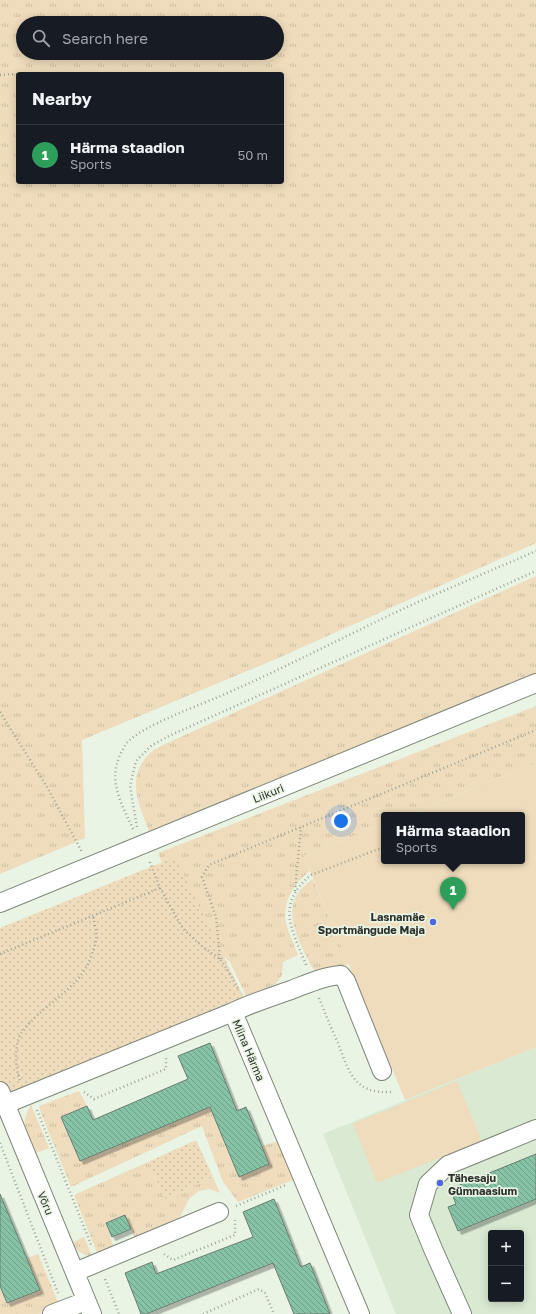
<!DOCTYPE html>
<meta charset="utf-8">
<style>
body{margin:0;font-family:"Golos Text",sans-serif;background:#242831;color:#f1f3f6}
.controls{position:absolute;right:12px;bottom:12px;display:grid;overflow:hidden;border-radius:4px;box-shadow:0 2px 10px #0003}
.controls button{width:36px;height:36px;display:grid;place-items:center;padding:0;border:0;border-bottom:1px solid #363941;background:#171b24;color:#f1f3f6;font:20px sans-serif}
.you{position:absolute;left:341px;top:821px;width:14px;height:14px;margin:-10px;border:3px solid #fff;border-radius:50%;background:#1a73e8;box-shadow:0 0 0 6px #1a73e833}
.badge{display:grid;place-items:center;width:26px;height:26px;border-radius:50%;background:#4f68dd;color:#fff;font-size:13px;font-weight:700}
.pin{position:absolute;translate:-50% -33px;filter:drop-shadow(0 1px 2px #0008)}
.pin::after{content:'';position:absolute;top:21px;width:14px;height:12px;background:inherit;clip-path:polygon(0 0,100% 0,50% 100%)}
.popup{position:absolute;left:381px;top:812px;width:144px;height:52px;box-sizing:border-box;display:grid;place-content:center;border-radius:4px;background:#171b24;filter:drop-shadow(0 1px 3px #0005);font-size:13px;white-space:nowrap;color:#9ea1a6}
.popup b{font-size:15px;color:#f1f3f6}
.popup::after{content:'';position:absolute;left:50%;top:100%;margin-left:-8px;border:8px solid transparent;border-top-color:#171b24}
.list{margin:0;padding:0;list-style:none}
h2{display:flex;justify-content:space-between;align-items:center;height:52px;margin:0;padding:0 16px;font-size:17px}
h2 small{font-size:13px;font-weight:400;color:#9ea1a6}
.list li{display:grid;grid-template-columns:26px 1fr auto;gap:12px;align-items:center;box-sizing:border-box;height:60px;padding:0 16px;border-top:1px solid #363941}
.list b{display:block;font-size:15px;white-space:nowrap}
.list p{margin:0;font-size:13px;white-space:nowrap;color:#9ea1a6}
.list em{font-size:13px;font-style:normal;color:#9ea1a6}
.icon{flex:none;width:22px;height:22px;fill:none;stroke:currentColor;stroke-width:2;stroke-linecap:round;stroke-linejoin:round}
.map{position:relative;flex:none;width:536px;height:1314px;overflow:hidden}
.search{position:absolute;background:#171b24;box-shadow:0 2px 10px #0003;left:16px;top:16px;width:268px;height:44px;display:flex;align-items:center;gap:10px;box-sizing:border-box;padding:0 14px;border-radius:22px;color:#9ea1a6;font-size:15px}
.panel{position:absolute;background:#171b24;box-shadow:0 2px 10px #0003;left:16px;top:72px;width:268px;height:112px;border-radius:4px}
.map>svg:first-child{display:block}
</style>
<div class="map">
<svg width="536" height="1314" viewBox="0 0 536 1314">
<defs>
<pattern id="grass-tufts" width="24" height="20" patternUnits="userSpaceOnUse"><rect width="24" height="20" fill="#efdcbc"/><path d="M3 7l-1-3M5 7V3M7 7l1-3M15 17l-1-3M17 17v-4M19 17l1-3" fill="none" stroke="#cdbda2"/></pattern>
<pattern id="park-dots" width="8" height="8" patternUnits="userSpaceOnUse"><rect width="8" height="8" fill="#efdcbc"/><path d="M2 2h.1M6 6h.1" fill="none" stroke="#cdbda2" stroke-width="1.8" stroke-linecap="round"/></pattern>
<pattern id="building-back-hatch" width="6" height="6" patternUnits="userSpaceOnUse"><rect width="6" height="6" fill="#85c3a4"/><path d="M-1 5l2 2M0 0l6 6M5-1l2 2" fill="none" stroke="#6d9f86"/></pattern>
<filter id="shadow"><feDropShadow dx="3.5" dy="3.5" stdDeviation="0" flood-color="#0004"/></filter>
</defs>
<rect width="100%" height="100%" fill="#e9f4e4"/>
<!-- built -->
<path fill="#d9e9d2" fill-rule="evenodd" d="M536,1047v267h-140l-73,-180zM491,1233h30v66h-30z"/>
<!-- grass -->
<path fill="url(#grass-tufts)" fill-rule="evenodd" d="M0,0h536v543l-260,116 -194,81 3,98 -85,36zM23,23h254v30h-254zM18,74h264v108h-264z
M536,576v98l-387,157c-10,-26 -23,-52 -1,-76 3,-4 10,-7 15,-10z
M536,706v57l-129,52h-23v9l-80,32 6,15c-16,12 -28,31 -24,52 3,11 8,22 12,32l-15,7 -1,13 -6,9 -30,12 -16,-34 -13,-12 -43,-58 -16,-39z
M313,879l36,85 -30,11c-8,-7 -11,-16 -16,-25 -13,-28 -19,-52 10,-71z
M79,1091l8,15 -25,11 18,44 137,-57 -2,16 24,57 30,-13 -7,-18 16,-5 15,39 -55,22 -15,-20 -21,-56 -131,61 -30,-74 -2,-7z
M31,1105l18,43 -15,6c-8,-20 -15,-29 -3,-49z
M148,1162l17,37 48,-22 7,16 -11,-4 -10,2 -10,8 -9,18 -45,21 -10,-23 -19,8 8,25 -16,7 -24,-60z
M84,1237l8,19c-10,-1 -15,-5 -21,-13z
M38,1254l20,48 -8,7 -11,5h-39v-28l7,17 32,-13 -12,-32z"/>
<!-- park -->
<path fill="url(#park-dots)" d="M175,857l71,145 -246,101v-175z
M196,1140l17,37 -48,22 -17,-37z"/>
<!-- pitch -->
<path fill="#efdcbc" d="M536,763v284l-131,53 -101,-244 80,-32v37h138v-46h-115z
M457,1081l25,60 -105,42 -24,-59z"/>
<!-- building -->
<path fill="url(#building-back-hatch)" stroke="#6b7c73" filter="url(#shadow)" d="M210,1043l27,68 9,-4 23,57 -30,13 -29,-70 -130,54 -19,-44 26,-11 6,14 95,-41 -10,-23z
M536,1154v45l-78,32 -10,-24 8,-3 -6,-15z
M0,1194l40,96 -33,13 -7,-17z
M274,1199l27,68 9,-4 20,51h-36l-21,-51 -127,51h-5l-16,-41 27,-11 4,12 97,-37 -10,-25z
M125,1215l6,14 -19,8 -6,-14z"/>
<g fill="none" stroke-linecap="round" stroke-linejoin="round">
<defs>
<path id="minor" d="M0,903l536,-220
M233,1012c19,-9 38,-15 58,-22 16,-6 33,-14 50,-15l5,6 36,90
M0,1091l92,223
M6,1104l227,-92 127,302
M75,1272l144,-60
M52,1314l34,-13
M462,1314l-29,-65 -14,-34 9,-31 20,-19 88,-36"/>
</defs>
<!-- minor casing -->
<use href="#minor" stroke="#7d8678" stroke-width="20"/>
<!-- path -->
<path stroke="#9fa79b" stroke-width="2.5" stroke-dasharray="1 3" stroke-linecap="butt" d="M19,74h8
M0,75l18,-1
M0,712l47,75 35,65
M137,827l-7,-41 6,-25 16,-16 19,-10 365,-164
M133,829c-14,-31 -28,-52 -7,-85 12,-17 77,-40 99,-50 57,-25 111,-53 167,-80 47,-22 96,-42 144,-63
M160,888l23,41 20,18 17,12 7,10 12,21
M295,891l6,-64
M0,954l160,-66 -11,-28
M220,959l-4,-42 -14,-40 7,-12 327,-135
M306,965c-14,-36 -31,-60 5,-90l73,-28
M319,998c6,15 12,30 19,45 11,29 16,51 53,49
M20,1080c-5,-12 -6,-37 2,-48 17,-23 45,-37 62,-61 4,-5 11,-24 12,-31 2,-7 -2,-17 -3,-24
M84,1092l10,7 72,-30v-11
M37,1110l55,137
M0,1143l58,150
M236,1206l50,-21
M164,1254l9,6 62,-25v-15
M105,1279l14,35
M203,1314l56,-25 6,4 9,21"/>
<!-- minor -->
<use href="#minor" stroke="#fff" stroke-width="18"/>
</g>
<!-- markers -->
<g fill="#4f68dd" stroke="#e9f4e4" stroke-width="1.5">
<circle cx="433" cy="922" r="4"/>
<circle cx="440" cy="1183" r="4"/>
</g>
<g text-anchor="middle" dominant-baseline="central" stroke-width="3.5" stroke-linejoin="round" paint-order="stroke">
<!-- street labels -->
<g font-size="11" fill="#2e322c" stroke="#e9f4e4">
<text transform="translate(268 793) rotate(-22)">Liikuri</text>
<text transform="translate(249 1050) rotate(67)">Miina Härma</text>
<text transform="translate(46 1203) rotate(68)">Võru</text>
</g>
<!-- poi labels -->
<g font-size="11" font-weight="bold" fill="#2e322c" stroke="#e9f4e4" text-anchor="end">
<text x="425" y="916">Lasnamäe<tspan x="425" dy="13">Sportmängude Maja</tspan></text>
<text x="448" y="1177" text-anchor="start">Tähesaju<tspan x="448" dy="13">Gümnaasium</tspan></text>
</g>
</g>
</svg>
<div class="controls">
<button>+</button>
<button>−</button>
</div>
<div class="you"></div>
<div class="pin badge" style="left:453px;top:910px;background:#2e9e5b">1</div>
<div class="popup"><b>Härma staadion</b>Sports</div>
<div class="search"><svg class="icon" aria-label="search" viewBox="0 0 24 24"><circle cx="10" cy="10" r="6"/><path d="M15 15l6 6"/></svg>Search here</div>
<section class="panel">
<h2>Nearby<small></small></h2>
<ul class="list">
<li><span class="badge" style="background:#2e9e5b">1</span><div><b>Härma staadion</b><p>Sports</p></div><em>50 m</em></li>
</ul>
</section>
</div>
